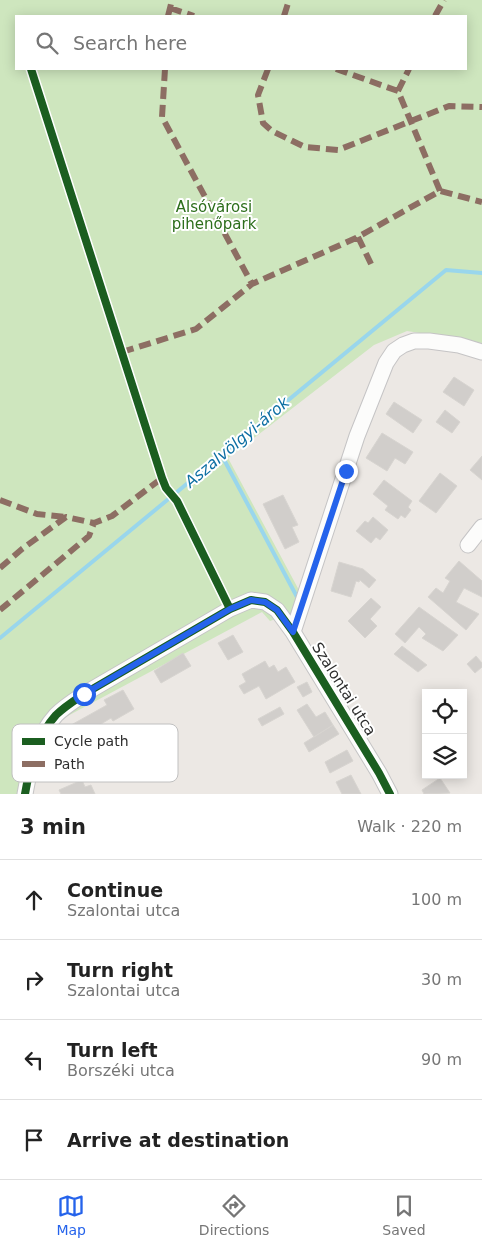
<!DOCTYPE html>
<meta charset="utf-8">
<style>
body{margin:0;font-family:"DejaVu Sans",sans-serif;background:#f2f2f2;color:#222}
.controls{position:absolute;right:15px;bottom:15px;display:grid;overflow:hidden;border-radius:0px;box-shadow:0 2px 12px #0003}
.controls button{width:45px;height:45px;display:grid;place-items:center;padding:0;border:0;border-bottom:1px solid #e0e0e0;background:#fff;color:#222;font:25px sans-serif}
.stop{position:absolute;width:15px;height:15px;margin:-11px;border:4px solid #2563eb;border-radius:50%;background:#fff}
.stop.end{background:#2563eb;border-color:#fff;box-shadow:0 1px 5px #0008}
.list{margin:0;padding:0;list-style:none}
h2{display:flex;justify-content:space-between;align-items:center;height:65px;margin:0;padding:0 20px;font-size:21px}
h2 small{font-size:16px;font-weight:400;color:#767676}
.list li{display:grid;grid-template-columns:32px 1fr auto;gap:15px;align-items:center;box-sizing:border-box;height:80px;padding:0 20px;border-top:1px solid #e0e0e0}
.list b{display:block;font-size:19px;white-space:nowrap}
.list p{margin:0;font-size:16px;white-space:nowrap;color:#767676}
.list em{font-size:16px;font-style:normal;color:#767676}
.icon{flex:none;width:28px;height:28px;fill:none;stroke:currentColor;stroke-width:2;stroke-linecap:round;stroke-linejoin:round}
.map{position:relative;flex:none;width:482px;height:794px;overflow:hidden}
.search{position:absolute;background:#fff;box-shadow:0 2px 12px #0003;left:15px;right:15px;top:15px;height:55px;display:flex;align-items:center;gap:12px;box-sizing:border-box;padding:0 18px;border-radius:0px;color:#767676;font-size:19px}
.sheet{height:385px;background:#fff}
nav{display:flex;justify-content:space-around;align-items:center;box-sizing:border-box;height:70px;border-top:1px solid #e0e0e0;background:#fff;font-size:14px;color:#767676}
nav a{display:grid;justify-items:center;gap:2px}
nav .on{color:#2563eb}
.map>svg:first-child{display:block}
</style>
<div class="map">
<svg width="482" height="794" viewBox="0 0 482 794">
<rect width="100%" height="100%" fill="#ece8e4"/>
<!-- green -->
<path fill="#cee6be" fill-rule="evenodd" d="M0,0h482v343l-75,-12 -33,14 -146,113 80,149 -38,14 -8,-9 -200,107 -14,20 -14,44 -1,11h-33zM16,16h450v53h-450z"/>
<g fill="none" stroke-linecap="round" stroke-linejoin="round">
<!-- stream -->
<path stroke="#99d6ec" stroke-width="4" d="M221,454l76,143
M0,638l446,-368 36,3"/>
</g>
<!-- building -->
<path fill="#d1cecb" stroke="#d7d4d0" d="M454,377l20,13 -10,16 -21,-14z
M394,402l28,18 -9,13 -27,-19z
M445,410l15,12 -8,11 -16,-11z
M382,433l31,19 -8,12 -10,-6 -8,13 -21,-13z
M482,456v24l-12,-10z
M440,473l17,13 -21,27 -17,-12z
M384,480l28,21 -4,6 3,3 -6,8 -4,-3 -3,4 -13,-9 3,-4 -15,-12z
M283,495l15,30 -6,2 7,15 -14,7 -22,-45z
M373,517l15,13 -8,10 -4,-3 -5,6 -15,-12 9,-10 3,2z
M459,561l23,20v16l-18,-9 -8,14 23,12 -13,16 -38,-33 8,-9 7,5 7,-12 -5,-3z
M339,562l24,7 13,11 -7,8 -9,-8 -1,2 -3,-1 -5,16 -20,-6z
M371,598l10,9 -11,12 7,7 -12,12 -17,-17z
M419,607l39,28 -15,16 -21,-13 4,-4 -7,-7 -14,16 -10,-9z
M233,635l10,17 -15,8 -10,-17z
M402,646l25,19 -9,7 -24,-18z
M183,653l8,13 -30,17 -7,-12z
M476,656l6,7v4l-7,6 -8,-9z
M265,661l4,7 5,-3 4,7 8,-5 9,15 -29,17 -7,-13 -15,8 -5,-8 7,-4 -4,-8z
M307,682l5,10 -9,5 -6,-10z
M123,690l11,19 -21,12 -2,-3 -10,6 4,6 -16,9 -1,-3 -15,9 -9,-16 43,-24 -3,-5z
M307,704l9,13 9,-5 8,13 -19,12 -17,-27z
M280,707l4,7 -22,12 -4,-7z
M333,725l6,9 -30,18 -5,-9z
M347,750l6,11 -23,12 -5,-11z
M351,775l10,19h-19l-6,-12z
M440,778l10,15 -26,1 -2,-4z
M82,780l3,7 6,-2 4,9h-34l-2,-4z"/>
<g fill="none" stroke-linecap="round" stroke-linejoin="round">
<defs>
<path id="minor" d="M468,545l14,-18
M293,632l64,-196 29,-73 8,-12 9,-6 11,-4h15l30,4 23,7
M25,794c5,-28 11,-57 31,-79 8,-8 19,-15 28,-21l146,-85 21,-9 14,2 12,8 16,22 86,141 11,21"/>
</defs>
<!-- minor casing -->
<use href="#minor" stroke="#c5c4c5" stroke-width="17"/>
<!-- minor -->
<use href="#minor" stroke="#fcfcfb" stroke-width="15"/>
<!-- quiet -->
<path stroke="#8d6e63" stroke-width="6" stroke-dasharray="12 6" stroke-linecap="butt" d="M170,8l24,8
M168,16l4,-16
M284,16l5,-16
M435,16l9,-16
M165,69l-3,48 90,167
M268,69l-10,26 5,28 9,8 33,16 33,3 111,-44 33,1
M336,69l62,22 42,100
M398,91l11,-22
M358,237l15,31
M122,352l74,-23 56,-45 104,-46 84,-47 42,11
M0,500l37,14 29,3
M0,568l22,-19 44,-32 28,6 18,-7 50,-38
M0,610l89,-74 5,-13"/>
<defs>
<path id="cycleway" d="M31,69l131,409 4,10 11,13 53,108
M25,794c5,-28 11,-57 31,-79 8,-8 19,-15 28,-21l146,-85 21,-9 14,2 12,8 16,22 86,141 11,21"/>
</defs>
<!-- cycleway casing -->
<use href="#cycleway" stroke="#fff" stroke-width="11"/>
<!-- cycleway -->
<use href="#cycleway" stroke="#1b5e20" stroke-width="8"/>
</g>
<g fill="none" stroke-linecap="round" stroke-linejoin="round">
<!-- route -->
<path stroke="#2563eb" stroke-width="6" d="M84,694l146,-85 21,-9 14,2 12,8 16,22 53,-161"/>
</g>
<g text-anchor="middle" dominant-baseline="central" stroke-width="4" stroke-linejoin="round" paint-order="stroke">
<!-- park labels -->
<g font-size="15" fill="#2c6e1b" stroke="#fff">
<text x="214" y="207">Alsóvárosi<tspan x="214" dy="17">pihenőpark</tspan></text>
</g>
<!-- street labels -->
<g font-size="15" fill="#2e2e2e" stroke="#fff">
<text transform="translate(344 689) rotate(58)">Szalontai utca</text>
</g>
<!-- water labels -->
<g font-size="16" font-style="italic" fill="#0d6fa3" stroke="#fff">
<text transform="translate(237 442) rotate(-40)">Aszalvölgyi-árok</text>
</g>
</g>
<!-- legend -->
<rect x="12" y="724" width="166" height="58" rx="8" fill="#fff" stroke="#c0c0c0" stroke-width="1"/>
<rect x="22" y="738" width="23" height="7" fill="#1b5e20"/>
<rect x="22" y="761" width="23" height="6" fill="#8d6e63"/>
<g font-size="14" fill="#2e2e2e">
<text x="54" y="746">Cycle path</text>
<text x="54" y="769">Path</text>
</g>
</svg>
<div class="controls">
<button><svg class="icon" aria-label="locate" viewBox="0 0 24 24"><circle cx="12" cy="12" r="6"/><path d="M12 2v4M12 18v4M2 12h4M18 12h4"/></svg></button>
<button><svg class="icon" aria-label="layers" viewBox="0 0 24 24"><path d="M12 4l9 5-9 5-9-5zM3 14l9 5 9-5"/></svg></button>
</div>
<div class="stop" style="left:84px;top:694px"></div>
<div class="stop end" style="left:346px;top:471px"></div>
<div class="search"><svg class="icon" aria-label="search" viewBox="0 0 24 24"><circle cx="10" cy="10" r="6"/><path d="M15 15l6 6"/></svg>Search here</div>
</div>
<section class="sheet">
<h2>3 min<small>Walk · 220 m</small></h2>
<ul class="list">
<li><svg class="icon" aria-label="ahead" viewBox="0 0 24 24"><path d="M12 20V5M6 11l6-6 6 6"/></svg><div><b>Continue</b><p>Szalontai utca</p></div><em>100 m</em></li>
<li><svg class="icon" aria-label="right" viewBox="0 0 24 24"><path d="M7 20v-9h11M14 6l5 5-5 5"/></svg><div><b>Turn right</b><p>Szalontai utca</p></div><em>30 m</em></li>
<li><svg class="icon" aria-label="left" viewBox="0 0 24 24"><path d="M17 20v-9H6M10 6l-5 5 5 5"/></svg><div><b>Turn left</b><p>Borszéki utca</p></div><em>90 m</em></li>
<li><svg class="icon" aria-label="arrive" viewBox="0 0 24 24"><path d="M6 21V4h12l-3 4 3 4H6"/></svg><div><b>Arrive at destination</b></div></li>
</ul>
</section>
<nav>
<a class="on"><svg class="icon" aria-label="map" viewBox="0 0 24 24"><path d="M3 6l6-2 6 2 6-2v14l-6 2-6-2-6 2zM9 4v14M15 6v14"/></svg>Map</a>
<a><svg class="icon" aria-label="directions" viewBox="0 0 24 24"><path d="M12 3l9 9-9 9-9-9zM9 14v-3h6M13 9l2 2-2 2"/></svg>Directions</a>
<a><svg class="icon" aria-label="saved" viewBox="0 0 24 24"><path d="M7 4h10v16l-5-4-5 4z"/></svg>Saved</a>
</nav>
